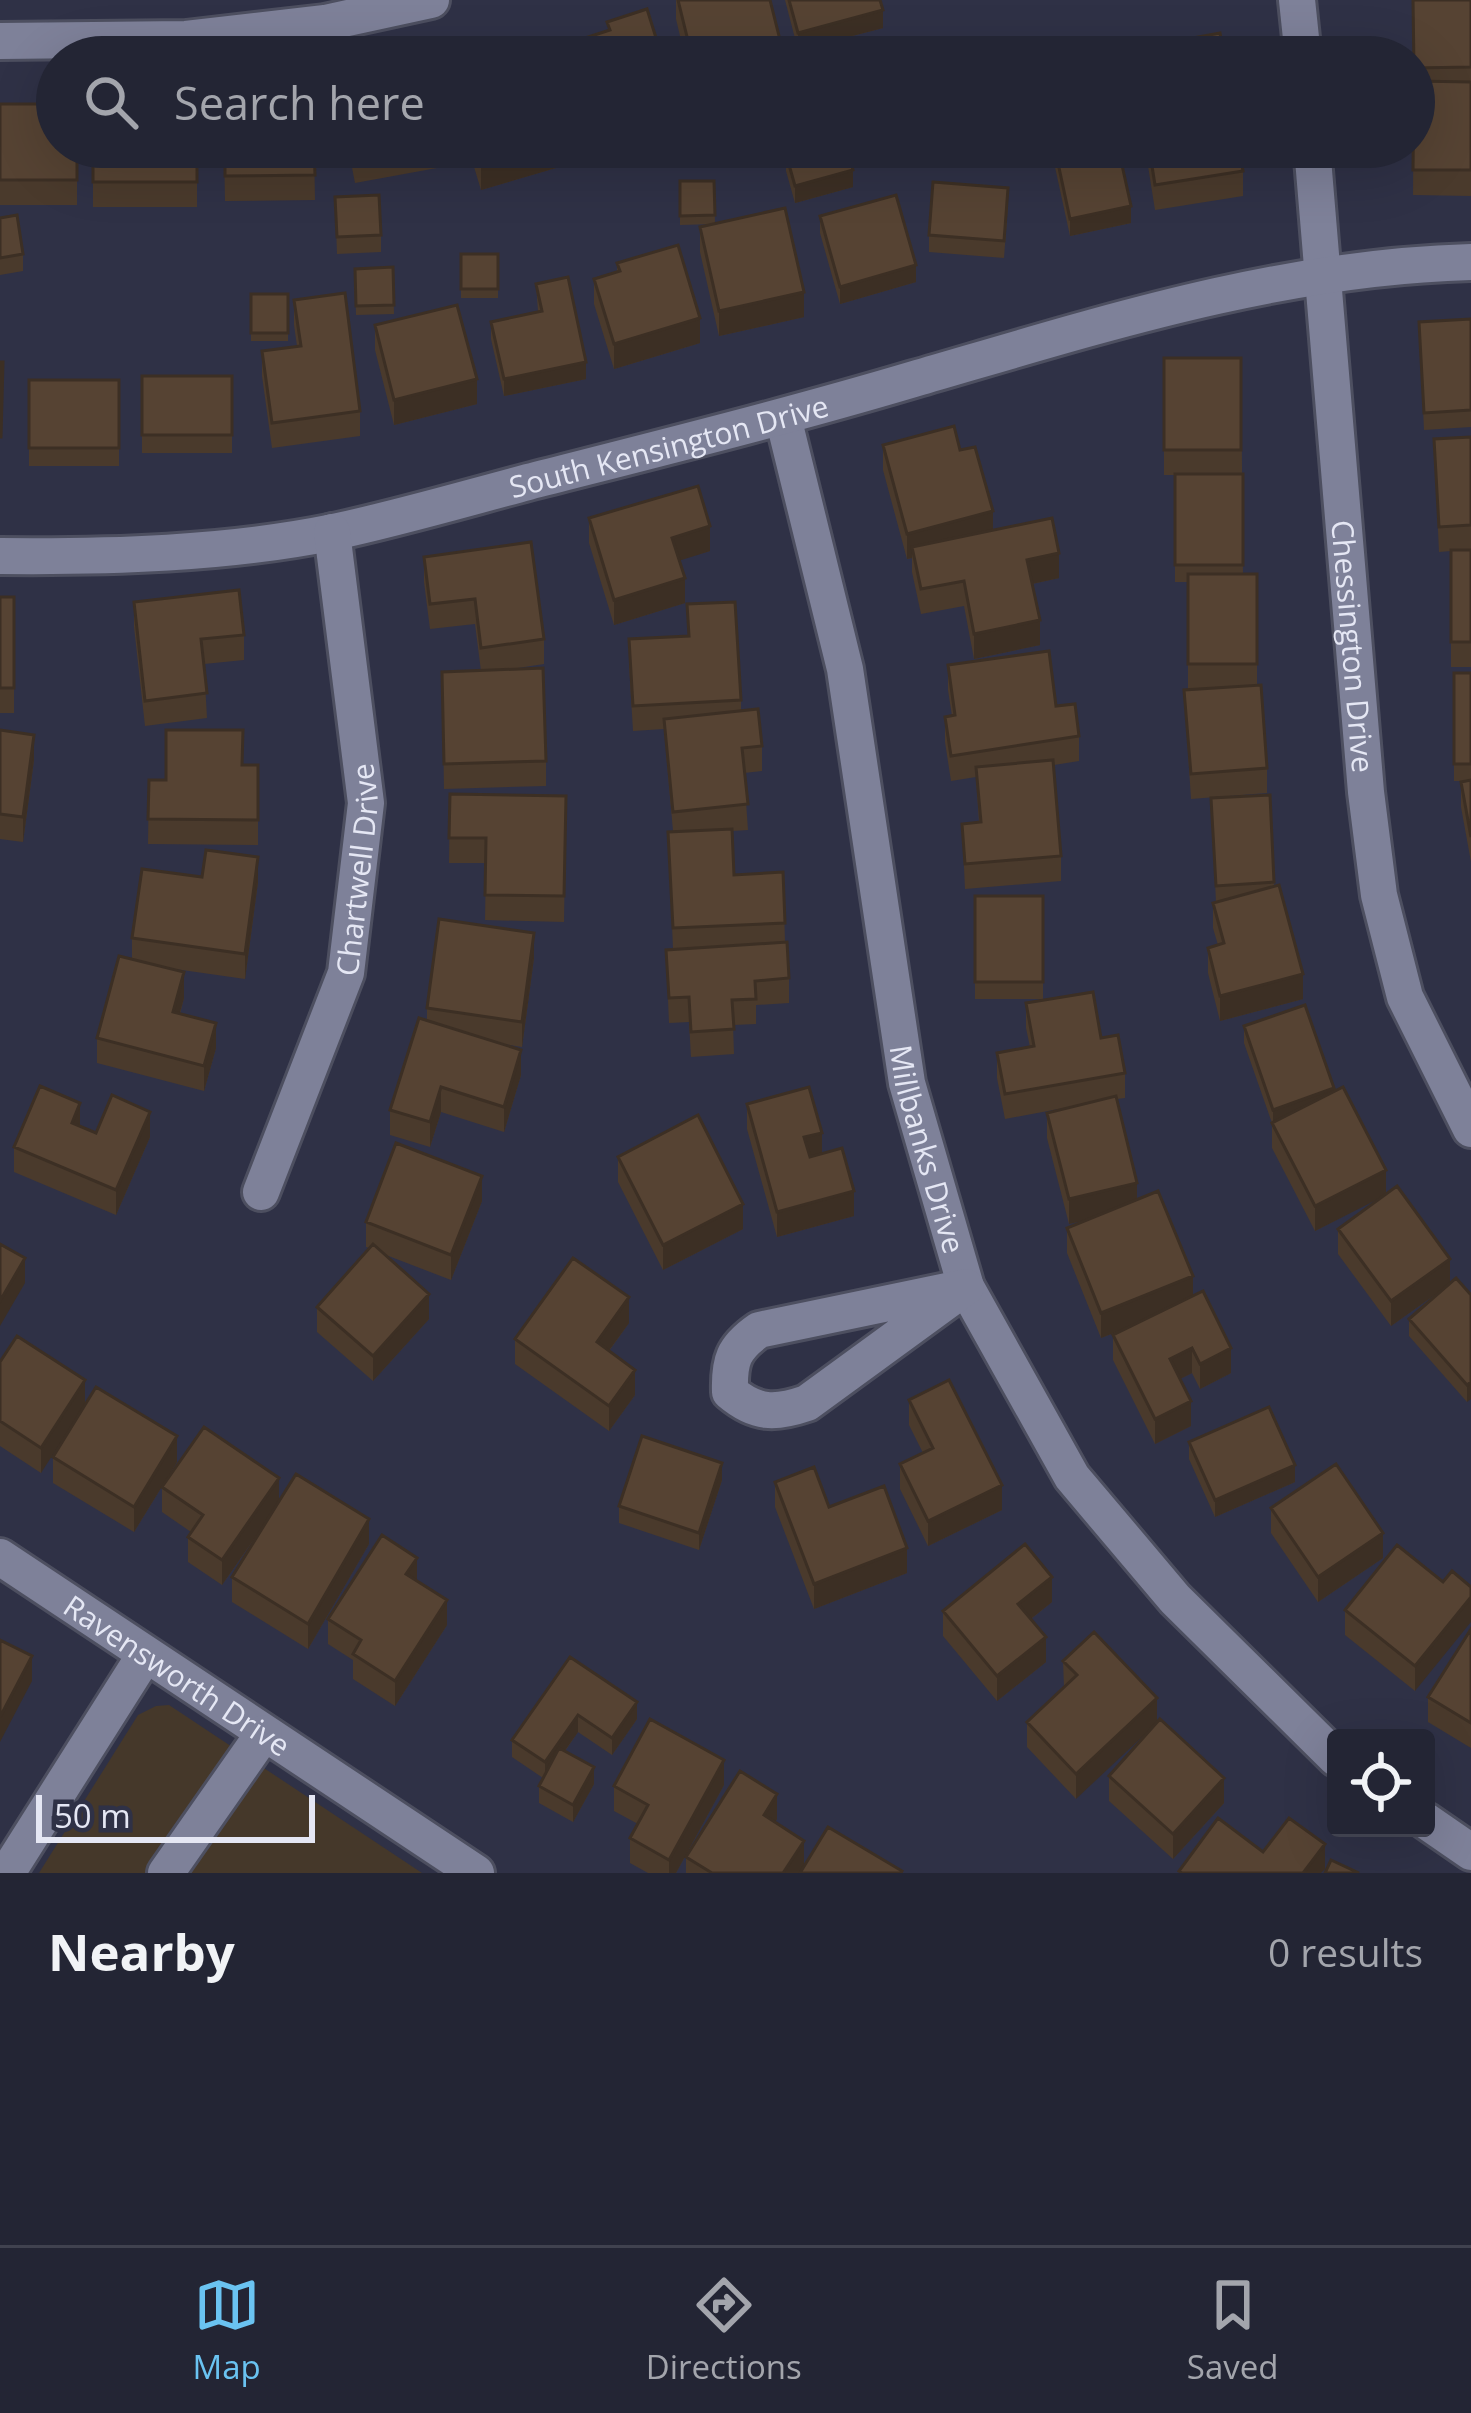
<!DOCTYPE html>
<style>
body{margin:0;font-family:"Open Sans",sans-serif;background:#2b2d3c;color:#f1f3f6}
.controls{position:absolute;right:36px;bottom:36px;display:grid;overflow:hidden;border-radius:12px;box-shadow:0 12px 48px #0002}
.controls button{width:108px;height:108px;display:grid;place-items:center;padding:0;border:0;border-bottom:3px solid #40424f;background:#232534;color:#f1f3f6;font:60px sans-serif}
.scale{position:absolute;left:36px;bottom:30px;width:279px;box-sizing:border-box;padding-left:12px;border:6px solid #e5e7f4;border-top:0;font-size:33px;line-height:42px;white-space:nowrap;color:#e5e7f4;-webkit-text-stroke:9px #2f3146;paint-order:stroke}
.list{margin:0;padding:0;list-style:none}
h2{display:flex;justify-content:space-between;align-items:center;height:156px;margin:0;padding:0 48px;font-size:51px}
h2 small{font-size:39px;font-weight:400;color:#a3a5ac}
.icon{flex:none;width:66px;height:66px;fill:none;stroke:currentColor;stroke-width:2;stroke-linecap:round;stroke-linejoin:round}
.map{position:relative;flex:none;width:1471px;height:1873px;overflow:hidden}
.search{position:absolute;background:#232534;box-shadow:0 12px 48px #0002;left:36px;right:36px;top:36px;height:132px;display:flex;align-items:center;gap:30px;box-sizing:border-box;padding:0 42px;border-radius:66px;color:#a3a5ac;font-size:45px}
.sheet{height:372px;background:#232534}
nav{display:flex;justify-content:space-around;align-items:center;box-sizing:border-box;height:168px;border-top:3px solid #40424f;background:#232534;font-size:33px;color:#a3a5ac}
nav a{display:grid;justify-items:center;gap:6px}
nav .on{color:#6ac3f1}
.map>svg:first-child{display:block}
</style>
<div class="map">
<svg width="1471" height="1873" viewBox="0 0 1471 1873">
<rect width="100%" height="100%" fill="#2f3146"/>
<!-- education -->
<path fill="#45382a" d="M169,1705l253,168h-383l99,-158 18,-9z"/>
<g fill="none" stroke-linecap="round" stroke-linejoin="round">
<defs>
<g id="minor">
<path d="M1297,0l6,57"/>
<path d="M0,41l186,-2 139,-16 106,-23"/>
<path id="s1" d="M1312,147l54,645 13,103 26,102 66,132"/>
<path id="s2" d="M783,417l62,252 62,414 59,204 106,190 103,122 161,159"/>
<path id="s3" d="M0,556c110,1 226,-2 334,-24 65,-14 130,-33 194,-50 129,-33 258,-65 386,-103 183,-53 364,-112 557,-117"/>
<path id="s4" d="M261,1192l85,-219 20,-170 -34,-271"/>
<path d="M966,1287l-159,116c-32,11 -51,11 -77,-11 -1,-31 3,-44 29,-62z"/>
<path id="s5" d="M0,1557l476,316"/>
<path d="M1426,1821l45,31"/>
<path d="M7,1873l138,-218"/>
<path d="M166,1873l98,-140"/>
</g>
</defs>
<!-- minor casing -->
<use href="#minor" stroke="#4d4f60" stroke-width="42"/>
<!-- minor -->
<use href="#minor" stroke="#7e8199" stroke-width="36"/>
</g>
<!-- wall -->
<path fill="#4a3a2c" d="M676,0h94l11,57h-96l-9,-38z
M785,0h95l3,28 -85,22z
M1471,0v196l-58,-1 1,-138z
M0,104l77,43v58h-77z
M93,147h104v60h-104z
M224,147h90l1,53 -90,1z
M348,147h89v21l-82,15z
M468,147h98v18l-85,25z
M1145,147h94l4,24v25l-88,14z
M1055,149l76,74 -61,13 -15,-69z
M786,154l67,33 -58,16 -9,-32z
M680,181h34l1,43 -35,1z
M335,197l46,38v17l-44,2z
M1008,205l-4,53 -75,-6v-17z
M820,216l96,66 -76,22 -20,-71z
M0,218l23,36v17l-23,4z
M700,227l104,90 -85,19 -19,-84z
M461,254h37v44h-37z
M617,263l83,80 -86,26 -20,-65v-25l23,-7z
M393,267l1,47 -38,1 -1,-46z
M536,284l50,95 -82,17 -13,-57v-17l47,-11z
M251,294h37v47h-37z
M294,300l66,111v25l-88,12 -10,-72v-25l35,-5 -3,-21z
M1471,319v108l-47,3 -5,-108z
M375,325l102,79 -83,21 -19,-75z
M1164,358h77l2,216h14v111l10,83v25l-76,6 -7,-109 21,-1h-17v-107h-13v-107h-11z
M142,376h90v77h-90z
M29,380h90v86h-90z
M1471,437v230h-20v-116l-12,1 -5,-113z
M883,445l77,5 33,80 66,48 -27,6 8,61 -66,14 -10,-53 -43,8 -9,-42v-14l-5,1 -24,-89z
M589,518l121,33 -31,9 6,43 -71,22 -25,-82z
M424,557l120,82v25l-39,6 41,91v25l-102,3 -2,-117 39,-1 -6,-47 -45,5 -6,-47z
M0,597h14v116h-14z
M134,602l110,33v25l-40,4 3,54 -62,8 -11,-99z
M687,604l54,96v11l21,35v25l-18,2 4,57 -16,1 2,44 49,-3 2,70 4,36v25l-33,2v19l-23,1 1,29 -43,3 -2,-35 -20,1 -3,-73 7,-1 -5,-117 5,-1 -9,-102 -31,2 -4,-67v-25l59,-3z
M948,665l108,41 23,30v25l-25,4 7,91v25l-96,8 -3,-65 17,-2 -3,-45 -25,4 -6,-39v-25l7,-1 -4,-26z
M1454,673h17v189l-10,-55v-25l9,-1h-16z
M0,730l34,30 -11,82 -23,-3z
M242,765h16v80l-110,-1 1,-64h17z
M450,794l116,2 -2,126 -79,-2 1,-57h-37z
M1270,795l4,91 29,113 -83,22 -12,-48v-25l10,-3 -5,-17v-25l3,-1 -5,-104z
M202,877l56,5 -13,97 -77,-11 16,30 -4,16 36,34 -12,43 -107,-28v-25l35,-79v-21z
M975,896h68v103h-68z
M534,958l-12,89 -18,-3 17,31 -17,57 -63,-20 -11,35 -40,-12v-25l37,-89v-13z
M1026,1003l75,35 24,35v25l-8,1 20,101 56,95 38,78 -31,16 -8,-16 -12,6 11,47 -36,18 -42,-84v-25l16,-8 -28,11 -34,-85v-25l18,-8 -16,4 -22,-86v-25l22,-6 -64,12 -8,-41v-25l33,-6 -4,-19z
M1244,1026l90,65 52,103 64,88 21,13 -4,107 -58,-66v-17l34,-30 -52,37 -53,-72v-25l45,-33 -68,35 -43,-83v-25l-28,-80z
M747,1104l107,112 -77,21 -30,-108z
M80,1126l16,7 54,4 -34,78 -102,-43v-25z
M618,1157l125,72 -80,41 -45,-88z
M482,1201l-31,79 -65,-25 43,64 -56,62 -56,-49v-25l52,-59 -3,-1v-25z
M629,1323l-20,28 26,44 -26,36 -94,-67v-25z
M0,1362l85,18 -44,93 -41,-27z
M909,1400l93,110 -74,36 -28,-57v-25l23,-11 -14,-28z
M1189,1442l106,40 -80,35 -26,-58z
M53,1457l124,5 -43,70 -81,-49z
M722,1480l-23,70 -80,-27v-17z
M775,1482l54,25 78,66 -93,36 -39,-102z
M162,1487l117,14 90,43 -61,105 -76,-47v-25l37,-59 -47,67 -34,-23v-25l3,-5 -29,-20z
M1271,1508l112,50 -65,44 -47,-69z
M417,1581l30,44 -52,81 -42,-27v-19l-25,-16v-25z
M1443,1582l-28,109 -70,-56v-25z
M1052,1602l-21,17 15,43 -49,39 -54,-65v-25z
M1471,1629v119l-43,-26v-25z
M1094,1632l-18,167 -49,-52v-25l37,-35 -1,-26z
M570,1657l67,62 -25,36 -34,-23 -13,19 29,33 -21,38 -34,-19v-17l4,-8 -31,-21v-17z
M1109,1776l115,27 -51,56 -64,-58z
M724,1785l-48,88h-28l-18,-10v-25l8,-14 -24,-13v-25z
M777,1819l-2,3 24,51h-113v-16z"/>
<!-- shaded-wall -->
<path fill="#3c2f24" d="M883,10v18l-85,22v-17z
M781,44v13h-50z
M543,147h23v18l-85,25v-25z
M853,170v17l-58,16v-17z
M1131,206v17l-61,13v-17z
M916,265v17l-76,22v-17z
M804,292v25l-85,19v-25z
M700,318v25l-86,26v-25z
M586,362v17l-82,17v-17z
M477,379v25l-83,21v-25z
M993,511v25l-81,11v11l-5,1v-25z
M710,526v25l-38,12v-25z
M1059,553v25l-32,7v-25z
M685,578v25l-71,22v-25z
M1040,620v25l-66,14v-25z
M34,735v25l-11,82v-25z
M258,857v25l-13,97v-25z
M534,933v25l-12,89v-25z
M184,972v26l-11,39v-25z
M1303,974v25l-83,22v-25z
M216,1023v25l-12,43v-25z
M521,1050v25l-17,57v-25z
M441,1087v25l-11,35v-25z
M1334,1088v17l-61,22v-17z
M80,1103v26l-8,-6z
M150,1112v25l-34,78v-25z
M822,1133v25l-18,4v-25z
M1386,1170v25l-71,36v-25z
M482,1176v25l-31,79v-25z
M1137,1183v25l-68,16v-25z
M854,1191v25l-77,21v-25z
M743,1204v25l-80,41v-25z
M25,1258v25l-25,43v-25z
M1450,1259v25l-59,42v-25z
M1193,1276v25l-92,37v-25z
M429,1294v25l-56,62v-25z
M629,1297v26l-32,44v-25z
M1192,1348v25l-22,11v-25z
M1231,1348v25l-31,16v-25z
M635,1370v25l-26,36v-25z
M85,1380v25l-44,68v-25z
M1471,1382v17l-4,3v-17z
M1191,1401v25l-36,18v-25z
M177,1436v26l-43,70v-25z
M722,1463v17l-23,70v-17z
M1295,1465v17l-80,35v-17z
M279,1478v25l-57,82v-25z
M1002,1485v25l-74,36v-25z
M369,1519v25l-61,105v-25z
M1383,1533v25l-65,44v-25z
M907,1548v25l-93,36v-25z
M417,1558v25l-11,-9z
M1052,1577v25l-34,27v-25z
M1471,1597v25l-56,69v-25z
M447,1600v25l-52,81v-25z
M1046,1637v25l-49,39v-25z
M32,1656v25l-32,61v-25z
M1157,1698v25l-81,76v-25z
M637,1702v17l-25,36v-17z
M578,1715v17l-33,47v-17z
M724,1760v25l-48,88h-7v-13z
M594,1767v17l-21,38v-17z
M1224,1778v25l-51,56v-25z
M777,1794v25l-13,21v-25z
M804,1841v25l-5,7h-16z
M1325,1844v25l-4,4h-18z"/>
<!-- building -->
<path fill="#564333" stroke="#3c2f24" stroke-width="3" d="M678,0h92l11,44 -50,13h-39z
M789,0h91l3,10 -85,23z
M1413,0h58v67l-57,1z
M647,9l15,48h-105l-3,-9 56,-18 -3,-8z
M1220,33l4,24h-39l-3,-17z
M538,46l3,11h-42z
M1414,81l57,1v88h-58z
M0,104h57v43h20v33h-77z
M93,147h104v35h-104z
M225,147h89l1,28 -90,1z
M353,147h61l-59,11z
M476,147h67l-62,18z
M812,147h35l6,23 -58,16 -9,-32z
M1067,147h51l13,59 -61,13 -15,-70z
M1149,147h90l4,24 -88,14z
M680,181h34l1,34 -35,1z
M933,182l75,6 -4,53 -75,-6z
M379,195l2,40 -44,2 -2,-40z
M896,195l20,70 -76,22 -20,-71z
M785,208l19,84 -85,19 -19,-84z
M17,215l6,39 -23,4v-40z
M678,245l22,73 -86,26 -20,-65 26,-8 -3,-8z
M461,254h37v35h-37z
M393,267l1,38 -38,1 -1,-37z
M568,277l18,85 -82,17 -13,-57 51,-11 -6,-27z
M345,293l15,118 -88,12 -10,-72 39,-5 -7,-46z
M251,294h37v39h-37z
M457,305l20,74 -83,21 -19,-75z
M1471,319v91l-47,3 -5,-91z
M1164,358h77v92h-77z
M0,362h3l-2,75h-1z
M142,376h90v59h-90z
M29,380h90v68h-90z
M954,426l6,24 15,-3 18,64 -86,23 -24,-89z
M1471,437v88l-32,2 -5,-88z
M1175,474h68v91h-68z
M698,486l12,40 -38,12 13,40 -71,22 -25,-82z
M1052,518l7,35 -32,7 13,60 -66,14 -10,-53 -43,8 -9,-42z
M531,542l13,97 -63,9 -6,-49 -45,5 -6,-47z
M1451,550h20v92h-20z
M1188,574h69v90h-69z
M239,590l5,45 -43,4 6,54 -62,8 -11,-99z
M0,597h14v91h-14z
M735,602l6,98 -108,6 -4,-67 60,-3 -2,-32z
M1049,651l7,55 19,-2 4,32 -128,20 -6,-39 10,-2 -7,-50z
M543,668l3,93 -102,3 -2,-92z
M1454,673h17v91h-17z
M1261,685l6,83 -76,6 -7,-84z
M758,709l4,37 -20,2 6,56 -75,8 -9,-93z
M0,730l34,5 -11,82 -23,-3z
M166,730h77l-1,35h16v55l-110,-1 1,-39h17z
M1053,760l8,96 -96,8 -3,-40 19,-2 -5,-55z
M1471,780v57l-10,-55z
M450,794l116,2 -2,100 -79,-1 1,-57h-37z
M1270,795l4,87 -58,4 -5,-88z
M732,829l2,46 49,-3 2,51 -112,5 -5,-96z
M206,850l52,7 -13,97 -113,-16 10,-69 60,8z
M1279,885l24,89 -83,22 -12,-48 16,-5 -11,-40z
M975,896h68v86h-68z
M439,919l95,14 -12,89 -95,-14z
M787,942l2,36 -34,3 1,18 -24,1 2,29 -43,3 -2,-35 -20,1 -3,-48z
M119,956l65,16 -11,40 43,11 -12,43 -107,-28z
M1093,992l8,46 17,-3 7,38 -120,21 -8,-41 37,-7 -8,-43z
M1305,1005l29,83 -61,22 -29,-84z
M419,1018l102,32 -17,57 -63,-20 -11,35 -40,-12z
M40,1086l40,17 -8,20 24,10 16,-38 38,17 -34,78 -102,-43z
M809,1087l13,46 -18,4 6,20 32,-9 12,43 -77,21 -30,-108z
M1343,1087l43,83 -71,36 -43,-83z
M1116,1096l21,87 -68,16 -22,-86z
M698,1115l45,89 -80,41 -45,-88z
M396,1143l86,33 -31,79 -85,-33z
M1397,1186l53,73 -59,42 -53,-72z
M1158,1191l35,85 -92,37 -34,-85z
M0,1244l25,14 -25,43z
M373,1244l56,50 -56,62 -56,-49z
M573,1258l56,39 -32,45 38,28 -26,36 -94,-67z
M1456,1278l15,17v87l-4,3 -58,-66z
M1203,1291l28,57 -31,16 -8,-16 -22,11 21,42 -36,18 -42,-84z
M17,1336l68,44 -44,68 -41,-27v-59z
M949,1380l53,105 -74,36 -28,-57 33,-16 -24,-48z
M96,1387l81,49 -43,71 -81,-50z
M1269,1407l26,58 -80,35 -26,-58z
M204,1427l75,51 -57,82 -34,-23 15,-22 -41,-28z
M642,1436l80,27 -23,70 -80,-27z
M1336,1464l47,69 -65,44 -47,-69z
M814,1467l15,40 55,-21 23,62 -93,36 -39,-102z
M296,1474l73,45 -61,105 -76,-47z
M382,1535l35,23 -11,16 41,26 -52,81 -42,-27 8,-14 -33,-21z
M1025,1544l27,33 -34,27 28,33 -49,39 -54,-65z
M1397,1545l46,37 9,-11 19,16v10l-56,69 -70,-56z
M1471,1629v94l-43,-26z
M1094,1632l63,66 -81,76 -49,-52 50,-47 -14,-14z
M0,1640l32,16 -32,61z
M570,1657l67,45 -25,36 -34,-23 -33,47 -33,-22z
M650,1719l74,41 -55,100 -39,-22 18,-33 -34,-19z
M1160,1719l64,59 -51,56 -64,-58z
M559,1748l35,19 -21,38 -34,-19z
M740,1771l37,23 -13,21 40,26 -21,32h-71l-26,-16z
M1218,1818l45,34 26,-34 36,26 -22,29h-121l-3,-2z
M828,1827l74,44 -1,2h-101z
M1331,1860l28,13h-34z"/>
<g text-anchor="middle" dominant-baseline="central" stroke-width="12" stroke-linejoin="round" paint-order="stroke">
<!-- street labels -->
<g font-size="30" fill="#e5e7f4" stroke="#2f3146">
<text stroke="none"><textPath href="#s3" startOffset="681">South Kensington Drive</textPath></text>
<text stroke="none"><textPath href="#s1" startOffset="501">Chessington Drive</textPath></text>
<text stroke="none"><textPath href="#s4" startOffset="339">Chartwell Drive</textPath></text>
<text stroke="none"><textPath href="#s2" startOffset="747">Millbanks Drive</textPath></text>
<text stroke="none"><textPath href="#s5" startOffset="213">Ravensworth Drive</textPath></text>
</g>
</g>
</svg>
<div class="controls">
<button><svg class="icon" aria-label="locate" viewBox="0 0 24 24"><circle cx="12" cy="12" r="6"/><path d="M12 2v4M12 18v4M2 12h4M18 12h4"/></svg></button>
</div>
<div class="scale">50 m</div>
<div class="search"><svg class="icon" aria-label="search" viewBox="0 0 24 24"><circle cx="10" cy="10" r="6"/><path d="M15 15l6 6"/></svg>Search here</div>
</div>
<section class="sheet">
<h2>Nearby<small>0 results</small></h2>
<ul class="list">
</ul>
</section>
<nav>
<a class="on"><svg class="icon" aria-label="map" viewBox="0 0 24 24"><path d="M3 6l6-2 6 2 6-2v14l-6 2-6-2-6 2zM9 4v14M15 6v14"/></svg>Map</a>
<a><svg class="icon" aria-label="directions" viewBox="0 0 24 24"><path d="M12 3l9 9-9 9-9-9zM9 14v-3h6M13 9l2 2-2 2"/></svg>Directions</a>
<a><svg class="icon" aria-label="saved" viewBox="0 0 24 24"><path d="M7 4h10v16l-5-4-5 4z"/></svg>Saved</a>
</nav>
